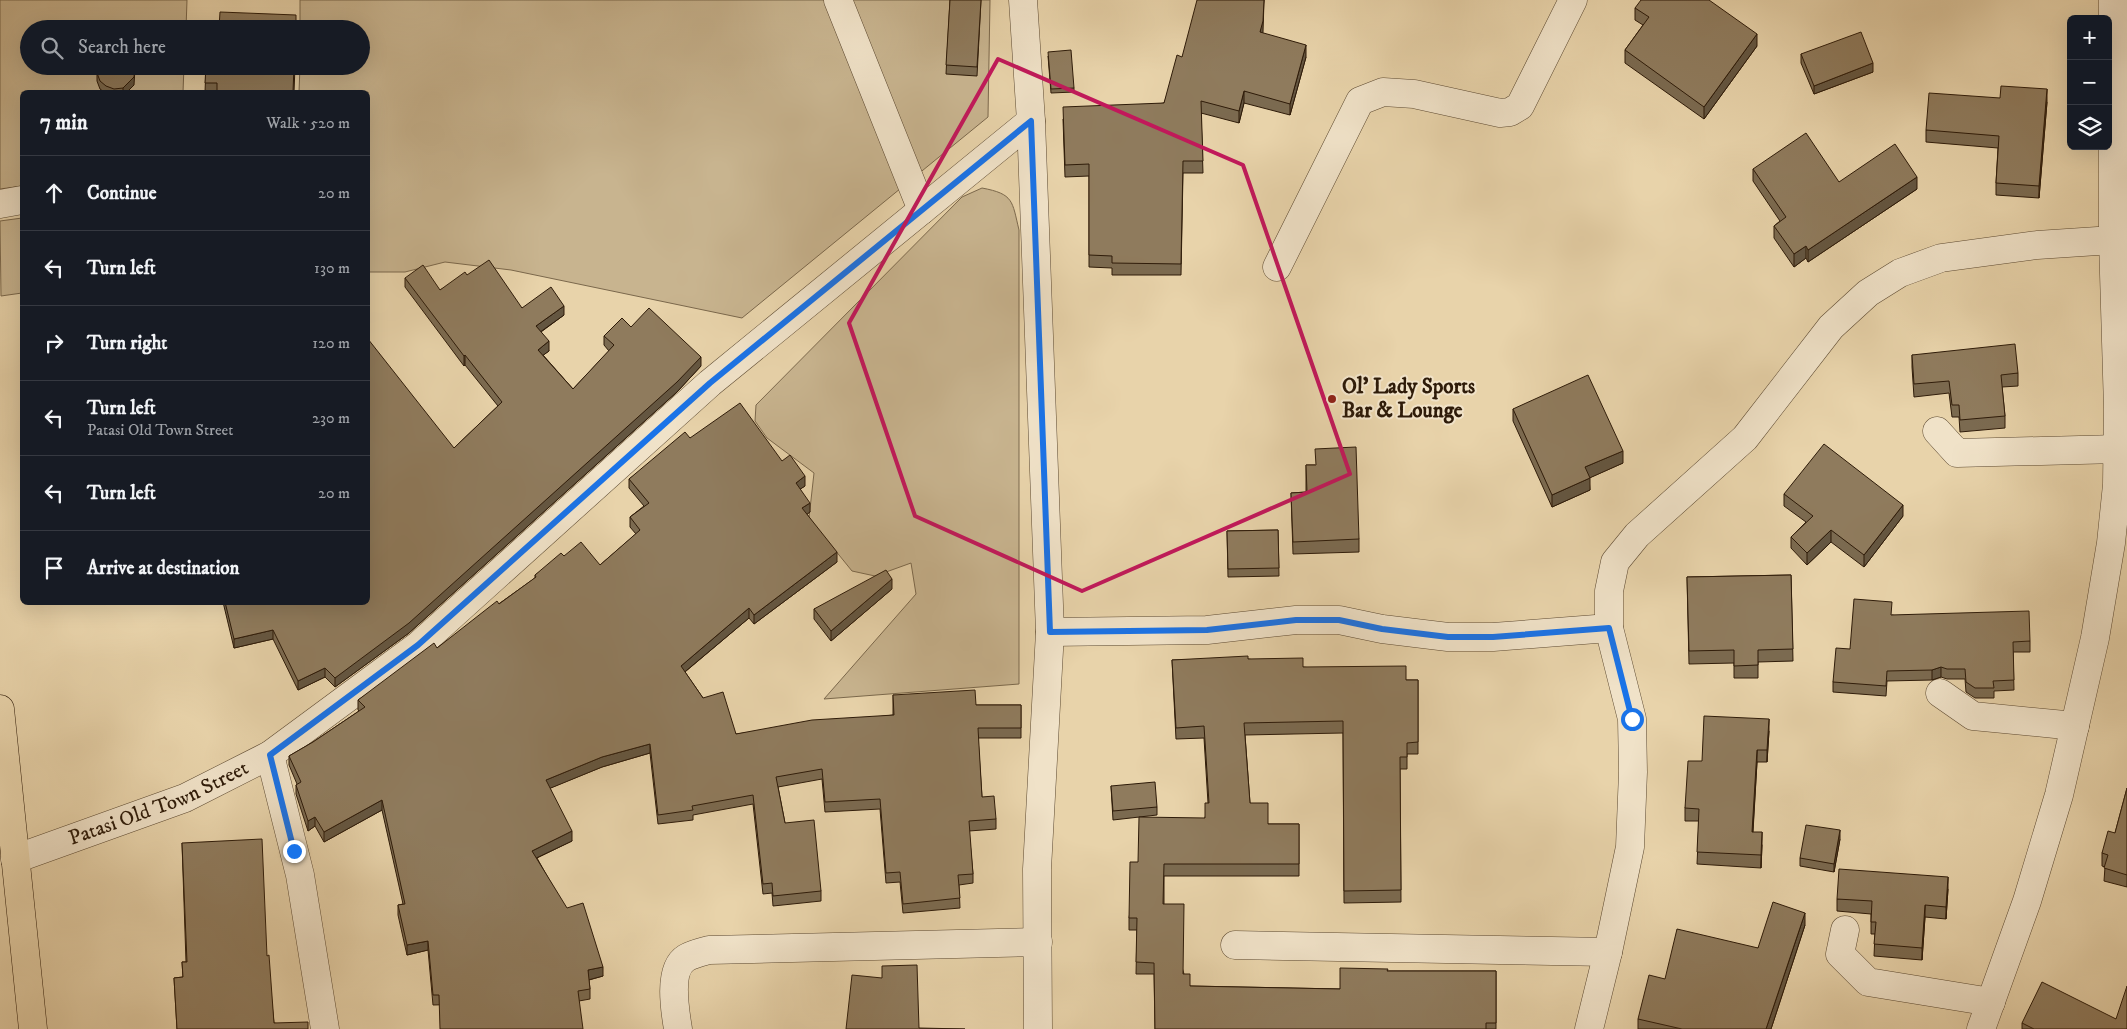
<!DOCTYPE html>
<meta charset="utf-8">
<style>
body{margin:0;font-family:"IM FELL DW Pica",serif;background:#242831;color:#f1f3f6}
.controls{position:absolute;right:15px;top:15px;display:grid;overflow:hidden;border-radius:8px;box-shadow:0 5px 20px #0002}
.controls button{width:45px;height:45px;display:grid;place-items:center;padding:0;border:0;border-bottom:1px solid #363941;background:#171b24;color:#f1f3f6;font:25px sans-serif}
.stop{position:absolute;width:15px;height:15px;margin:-11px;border:4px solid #1a73e8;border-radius:50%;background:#fff}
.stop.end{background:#1a73e8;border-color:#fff;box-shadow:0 1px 5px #0008}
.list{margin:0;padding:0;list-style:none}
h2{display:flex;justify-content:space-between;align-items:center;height:65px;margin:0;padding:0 20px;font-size:21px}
h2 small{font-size:16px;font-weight:400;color:#9ea1a6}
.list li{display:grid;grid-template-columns:32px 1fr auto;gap:15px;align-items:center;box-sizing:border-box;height:75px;padding:0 20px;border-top:1px solid #363941}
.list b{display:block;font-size:19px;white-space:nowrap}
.list p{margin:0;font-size:16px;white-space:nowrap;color:#9ea1a6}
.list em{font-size:16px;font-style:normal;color:#9ea1a6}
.icon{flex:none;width:28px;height:28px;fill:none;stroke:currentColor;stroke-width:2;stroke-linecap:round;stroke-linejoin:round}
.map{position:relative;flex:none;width:2127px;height:1029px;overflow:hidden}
.search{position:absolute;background:#171b24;box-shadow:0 5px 20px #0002;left:20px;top:20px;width:350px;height:55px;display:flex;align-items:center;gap:12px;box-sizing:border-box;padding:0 18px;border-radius:28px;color:#9ea1a6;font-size:19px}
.panel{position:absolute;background:#171b24;box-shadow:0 5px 20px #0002;left:20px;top:90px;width:350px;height:515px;border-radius:8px}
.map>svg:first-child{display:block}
</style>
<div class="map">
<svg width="2127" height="1029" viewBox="0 0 2127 1029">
<rect width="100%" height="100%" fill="#e8d3aa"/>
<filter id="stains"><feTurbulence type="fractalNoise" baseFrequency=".004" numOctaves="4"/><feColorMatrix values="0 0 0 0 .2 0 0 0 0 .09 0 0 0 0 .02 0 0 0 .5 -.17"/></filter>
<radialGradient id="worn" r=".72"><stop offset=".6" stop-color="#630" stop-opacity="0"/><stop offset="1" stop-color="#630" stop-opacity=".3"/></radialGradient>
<!-- green -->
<path fill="#c8b48f" stroke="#7b684c" d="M0,0h187l-1,29h-157v37h155l-1,26h-161v94l-22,3z
M300,0h690l-2,117 -246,201 -231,-48 -66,-8 -40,10h-37v-180h-69l1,-26h61v-37h-61z
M982,188c32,6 30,13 37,42v454l-195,15 92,-105 -5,-31 -36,13 -23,-5 -43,-53 5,-45 -47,-35 -12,-17 1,-16 206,-208z
M22,218v75l-21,3 -1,-75z"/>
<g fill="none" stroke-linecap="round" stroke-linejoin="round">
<defs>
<g id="minor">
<path d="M838,0l84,210"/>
<path d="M1023,0l8,121 19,511 -13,237 1,160"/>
<path d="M0,204l22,-4"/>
<path d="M1277,267l83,-166 23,-9 31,2 86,19 10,-1 10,-6 53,-106"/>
<path d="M1937,431l20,22 161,-4"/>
<path d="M1050,632l157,-2 89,-10h43l43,9 66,8h45l116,-9"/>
<path d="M1940,693l33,23 102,10"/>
<path d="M270,755l30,120 25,154"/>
<path id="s1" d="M15,859l170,-61 85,-43 149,-110 291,-262 321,-262"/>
<path d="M1845,930l-5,24 28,28 123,20"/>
<path d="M1235,945l373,7"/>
<path d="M678,1029c-3,-18 -10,-60 8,-71 7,-4 16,-6 23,-8l329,-8"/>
<path d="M1589,1029l19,-77 22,-105 3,-75 -1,-53 -23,-91v-37l6,-29 22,-27 108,-97 86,-111 37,-34 32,-20 41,-15 96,-13 76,-5"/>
<path d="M1981,1029l46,-128 32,-106 36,-157 16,-95 6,-58 1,-77 -5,-168v-240"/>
</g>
<path id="highway" d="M0,709l33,320"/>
</defs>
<!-- minor casing -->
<use href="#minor" stroke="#5c4931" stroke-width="29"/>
<!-- highway casing -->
<use href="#highway" stroke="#2e1b09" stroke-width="29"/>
<!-- minor -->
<use href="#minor" stroke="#f0e2c8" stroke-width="28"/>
<!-- highway -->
<use href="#highway" stroke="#e8d3aa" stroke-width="28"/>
</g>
<!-- wall -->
<path fill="#7b6a50" stroke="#2e1b09" d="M950,0h31l-4,76 -31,-2z
M1635,8l122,38 -53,73 -79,-56v-13l18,-25 -8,-5z
M1262,33l44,24 -16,58 -46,-12 -5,20 -38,-10 2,60h-20l-2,102h-69v-7l-23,-1v-91l-24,1 -2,-58 101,-16 18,-46z
M1801,54l72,18 -59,22 -13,-31z
M1048,56l26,32v4l-23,1z
M206,66h89l-1,26h-89z
M97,73l37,12 -7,7h-23l-4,-3 -3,-8z
M2047,102l-8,96 -43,-3v-12l2,-35 -72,-6v-12z
M1753,169l86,13 78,7 -109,73 -2,-4 -12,9 -20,-29v-12l6,-5 -27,-40z
M467,275l55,33 42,7 -23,17 8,19 -6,4 30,34 36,-38 -5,-6v-9l27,-9 70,39 -24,26 -268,241 -74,54 -10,-10 -27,13 -25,-51 -39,9 -11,-46h145l86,-154 44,-42 -33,-41 -1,1 -59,-79v-9l35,12z
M1912,355l106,18v13l-16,1 3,29v12l-45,4 -1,-15h-7l-3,-24 -35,4 -2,-30z
M1513,409l110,54 -34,15 1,12 -38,17 -39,-86z
M690,438l92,23 23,25 -5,3 10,23 -3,2 30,48 -83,62 -5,-6 -64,54 18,26 33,36 157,-19v-20l83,10h45v33h-43l4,59 14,22v10l-27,2 4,43v9l-14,2 1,23 -57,5 -3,-31 -14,1 -6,-74 -55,3 -3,-33 -44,8 7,36 36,68v10l-48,5 -1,-13 -9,1 -10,-90 -60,11v5l-35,4 -8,-71 -48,14 -52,21 22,53 -35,17 66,118 -14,4 1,9v10l-11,2 -146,4 -5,-55 -21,5 -9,-40v-10l5,-1 -21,-94 -58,32 -9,-16 -7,5 -12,-37v-9l1,-1 -8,-19v-9l24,-14 46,-31 -1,-1v-10l79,-52 98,-70v-3l29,-19 36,9 36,-31 -6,-7v-10l14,-11 -15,-18v-9z
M1306,465h9l44,74v13l-66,2 -2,-61 15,-1z
M1784,494l119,22 -39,51 -33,-25 -24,23 -16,-17v-11l15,-15 -22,-16z
M1278,530l1,46 -51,1 -1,-46z
M1791,575l2,86 -35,1v16h-24v-15l-45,1 -2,-87z
M892,589l-61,52 -17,-22v-10z
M1892,615l138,26v11h-17l1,38 -20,1v7h-19l-9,-6 -1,-13h-18l-6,-2 -9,3 -45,1 -1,15 -53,-4v-10l17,-33z
M1248,659l55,8 103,13h12v74h-11v15h-7l1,133 -57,1 -1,-170 -98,2 5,68 18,21h31v52h-135v28l20,70 6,12 150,3 47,-18h109v58h-341l-1,-55h-18l1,-44h-8v-12l9,-56 67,-44 3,-15 -4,-65 -28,1 -4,-79z
M1769,731l-2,31h-10l-4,70 9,13 -1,23 -64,-4 2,-43h-14v-13l17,-47z
M1111,786l46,21v8l-44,5z
M2127,788v99l-23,-6 1,-14 -3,-1v-13l13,-20z
M1840,839l-6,33 -34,-6v-8z
M182,843l85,113 7,67 34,6h-131l-3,-51 9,-1 -1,-15h4z
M1948,889l-2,30 -21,-2 -3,43 -48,-4 1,-22h-4v-20l-34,-3v-12z
M1805,925l-34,104h-133v-10l120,-71z
M2116,1019l11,10h-105v-6z"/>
<!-- shaded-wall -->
<path fill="#645641" stroke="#2e1b09" d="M1264,0l-1,32 -3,12v-12z
M1757,34v12l-53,73v-12z
M1306,45v12l-16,58v-11z
M1873,63v9l-59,22v-8z
M135,68l-1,17 -7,7h-4v-4z
M2047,89v13l-8,96v-12z
M1244,91v12l-5,20v-12z
M1917,177v12l-109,73v-12z
M1806,246v12l-12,9v-13z
M564,306v9l-28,20v-9z
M549,341v10l-11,8v-9z
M465,355v10l-1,1v-10z
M701,357v9l-24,26 -268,241 -74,54v-9z
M1623,451v12l-38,17v-13z
M805,476v10l-9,6v-9z
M1590,478v12l-38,17v-12z
M810,503v9l-8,6v-10z
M1903,505v11l-39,51v-12z
M1831,530v12l-24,23v-12z
M837,552v10l-83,62v-9z
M892,579v10l-61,52v-10z
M749,608v10l-68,57v-9z
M273,630v9l-39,9v-9z
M1941,667v10l-9,3v-10z
M325,668v9l-27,13v-9z
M1769,719v12l-2,31v-12z
M650,744v9l-48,14 -56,23v-10l56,-23z
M1757,750v12l-5,82v-12z
M382,800v10l-58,32v-10z
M315,817v9l-7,5v-10z
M1840,830v9l-6,33v-8z
M572,831v10l-40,19v-9z
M1762,832v13l-1,23v-13z
M1948,877v12l-2,30v-12z
M1925,905v12l-3,43v-12z
M1805,913v12l-34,104h-5z
M428,941v9l-21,5v-10z
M603,967v9l-15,4v-10z"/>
<!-- building -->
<path fill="#8f7b5d" stroke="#2e1b09" d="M950,0h31l-4,67 -31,-2z
M1197,0h67l-1,21 -3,11 46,13 -16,59 -46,-13 -5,20 -38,-10 2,60h-20l-2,103 -69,-1v-7l-23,-1v-91l-24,1 -2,-58 101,-4 13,-48 5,2z
M1641,0h68l48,34 -53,73 -79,-57 24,-33 -14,-9z
M220,12l76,3v14h-89v-2l12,1z
M1861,32l12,31 -59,23 -13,-32z
M1071,50l3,38 -23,1 -3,-37z
M98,66h36l1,2 -1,9 -11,11 -9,1 -8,-3 -6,-5 -3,-8z
M206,66h88l-1,26h-76v-9h-12z
M2001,86l46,3 -8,97 -43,-3 3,-47 -73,-6 3,-37 71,5z
M1806,133l33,49 56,-38 22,33 -109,73 -2,-4 -12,8 -20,-28 12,-9 -33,-48z
M489,260l33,48 29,-21 13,19 -28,20 13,15 -11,9 35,39 41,-44 -10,-9 18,-18 9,9 18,-19 52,49 -24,25 -268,241 -74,55 -10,-10 -27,13 -25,-51 -39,9 -9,-37h143v-263l86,109 48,-46 -37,-47 -1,1 -59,-78 18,-13 17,25 25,-18 2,3z
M2015,344l3,29 -17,2 4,41 -45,4 -1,-15h-7l-3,-24 -35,3 -2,-29z
M1588,375l35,76 -38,16 5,11 -38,17 -39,-86z
M740,403l42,58 8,-6 15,21 -9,7 14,20 -8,5 35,44 -83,63 -5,-7 -68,58 22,32 20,-6 13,42 76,-14 82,-5 -1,-20 82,-5 1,15h45v23h-43l4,69 12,-1 2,23 -27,2 4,53 -15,1 2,23 -57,6 -3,-32 -14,1 -6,-74 -55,3 -3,-33 -46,8 9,46 29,-3 7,71 -48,5 -1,-13 -9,1 -10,-89 -61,11 1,4 -35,5 -8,-71 -48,13 -56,23 26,51 -40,20 35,57 16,-5 20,64 -15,3 2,19 -12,2 5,38h-143l-1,-34h-6l-5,-54 -21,4 -9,-40 7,-1 -23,-104 -58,32 -9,-15 -7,4 -12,-36 5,-3 -12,-26 24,-14 52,-35 -7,-7 76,-57 3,5 60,-47 2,3 37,-27 -1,-2 26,-22 3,3 17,-14 19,23 40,-35 -10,-13 19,-14 -20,-24 56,-47 5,6z
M1824,444l79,61 -39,50 -33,-25 -24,23 -16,-16 22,-21 -29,-22z
M1356,447l3,92 -66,3 -2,-49 16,-1 -1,-27h10l-1,-16z
M1278,530l1,38 -51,1 -1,-38z
M886,570l6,9 -61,52 -17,-22z
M1791,575l2,74 -35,1v15l-24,1v-16l-45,1 -2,-74z
M1854,599l38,3 -1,13 138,-4 1,30 -17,1 1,38 -21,1 1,7h-19l-9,-6 -1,-13h-18l-6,-2 -9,3 -45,1 -1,15 -53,-4 3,-34 14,1z
M1248,656v3l55,-1v9l103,-1v14h12v62l-11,1v14h-7l1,133 -57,1 -1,-170 -99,2 6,80h18v21h31v40h-135l-1,40h21l-1,70h7v12l150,3v-21l48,1 -1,2h109v52h-10v6h-331l-1,-66 -18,-1 1,-44h-8l1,-56h8l1,-45 66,1v-15h4l-5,-77 -28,2 -4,-68z
M1704,716l65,3 -2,31h-10l-5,82h10l-1,23 -64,-3 2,-43 -14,-1 3,-47h14z
M1155,782l2,25 -44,4 -2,-25z
M2127,788v87l-23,-7 4,-13 -6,-2 6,-22 7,2z
M1806,825l34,5 -6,34 -34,-6z
M262,839l5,117 2,-1 5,68 34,-1v7h-131l-3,-51 9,-1 -1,-15h5l-5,-119z
M1839,869l109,8 -2,30 -21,-2 -3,43 -48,-4 2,-22h-5l1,-21 -35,-2z
M1773,902l32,11 -39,116h-84l-44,-10 11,-44 16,4 12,-50 81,19z
M917,965l2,63 46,1h-119l6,-54 30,3v-12z
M2042,982l74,37 11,-33v43h-93l-12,-6z"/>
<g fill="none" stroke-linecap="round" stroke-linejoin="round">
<!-- route -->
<path stroke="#1a73e8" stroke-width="6" d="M294,851l-24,-96 148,-110 292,-262 321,-262 19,511 157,-2 89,-10h43l43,9 66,8h45l116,-9 23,91"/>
</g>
<!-- marked area -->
<path fill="none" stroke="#c2185b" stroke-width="4" stroke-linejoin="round" d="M998,59l245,106 107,309 -268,117 -167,-75 -66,-193z"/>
<!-- markers -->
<circle fill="#8f2418" stroke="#f0e2c8" stroke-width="2" cx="1332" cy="399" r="5"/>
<g text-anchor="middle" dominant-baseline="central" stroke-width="4" stroke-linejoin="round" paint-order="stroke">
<!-- poi labels -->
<g font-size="21" font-weight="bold" fill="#2e1b09" stroke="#f0e2c8" text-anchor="start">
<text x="1342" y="387">Ol' Lady Sports<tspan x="1342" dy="24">Bar &amp; Lounge</tspan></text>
</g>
<!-- street labels -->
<g font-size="21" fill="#2e1b09" stroke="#f0e2c8">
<text stroke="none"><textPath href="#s1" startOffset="154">Patasi Old Town Street</textPath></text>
</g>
</g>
<rect width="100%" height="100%" filter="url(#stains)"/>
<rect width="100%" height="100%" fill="url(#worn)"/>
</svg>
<div class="controls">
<button>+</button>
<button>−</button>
<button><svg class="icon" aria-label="layers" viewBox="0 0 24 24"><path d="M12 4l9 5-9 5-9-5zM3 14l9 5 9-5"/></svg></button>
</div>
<div class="stop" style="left:1632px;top:719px"></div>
<div class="stop end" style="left:294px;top:851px"></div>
<div class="search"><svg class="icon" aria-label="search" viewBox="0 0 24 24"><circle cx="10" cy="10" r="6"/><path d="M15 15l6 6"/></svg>Search here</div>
<section class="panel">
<h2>7 min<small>Walk · 520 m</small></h2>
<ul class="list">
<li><svg class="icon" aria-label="ahead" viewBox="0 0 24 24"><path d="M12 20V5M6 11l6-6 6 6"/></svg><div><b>Continue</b></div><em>20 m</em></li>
<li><svg class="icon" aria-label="left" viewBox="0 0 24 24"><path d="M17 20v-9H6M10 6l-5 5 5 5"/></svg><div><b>Turn left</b></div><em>130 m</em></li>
<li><svg class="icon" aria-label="right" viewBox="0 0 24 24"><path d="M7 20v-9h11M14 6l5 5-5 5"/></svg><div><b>Turn right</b></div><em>120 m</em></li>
<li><svg class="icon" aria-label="left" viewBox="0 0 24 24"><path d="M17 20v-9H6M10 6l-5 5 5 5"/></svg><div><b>Turn left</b><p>Patasi Old Town Street</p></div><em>230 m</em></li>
<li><svg class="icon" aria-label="left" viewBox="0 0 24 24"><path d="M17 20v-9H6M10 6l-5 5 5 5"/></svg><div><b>Turn left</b></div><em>20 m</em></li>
<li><svg class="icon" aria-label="arrive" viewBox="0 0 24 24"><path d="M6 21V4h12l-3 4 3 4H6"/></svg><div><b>Arrive at destination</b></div></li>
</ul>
</section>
</div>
